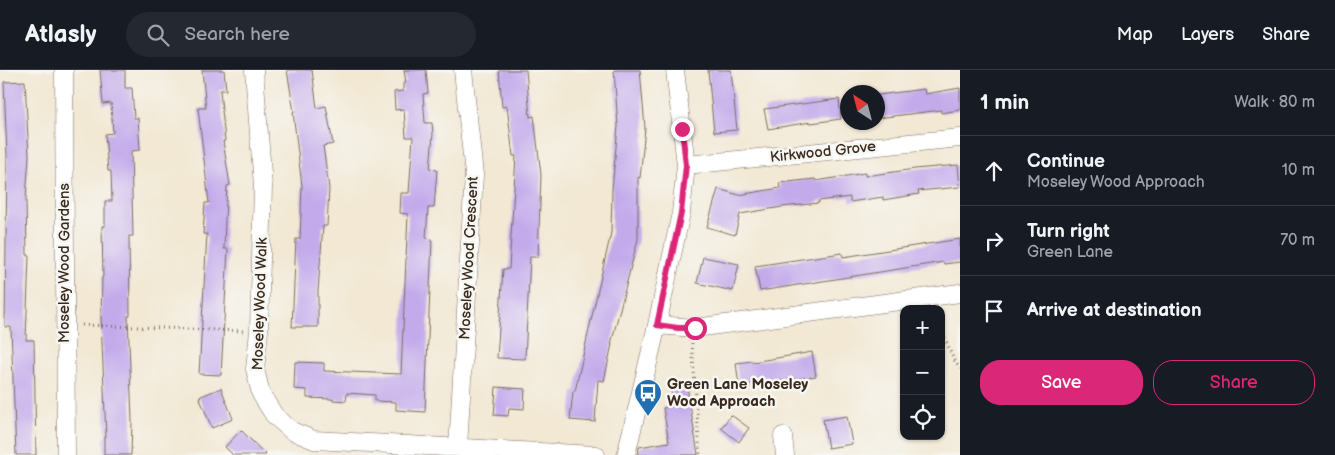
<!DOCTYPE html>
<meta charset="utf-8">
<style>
body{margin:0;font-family:"Balsamiq Sans",sans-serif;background:#242831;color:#f1f3f6}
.controls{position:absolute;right:15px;bottom:15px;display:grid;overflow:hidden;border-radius:10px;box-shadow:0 1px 4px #0004}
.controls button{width:45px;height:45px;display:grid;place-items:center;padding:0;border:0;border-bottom:1px solid #363941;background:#171b24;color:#f1f3f6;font:25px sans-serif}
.compass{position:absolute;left:840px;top:15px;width:45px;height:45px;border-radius:50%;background:#171b24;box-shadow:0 1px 4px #0004;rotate:324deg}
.stop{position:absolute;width:15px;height:15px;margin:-11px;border:4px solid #db2777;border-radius:50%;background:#fff}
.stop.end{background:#db2777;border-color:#fff;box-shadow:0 1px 5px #0008}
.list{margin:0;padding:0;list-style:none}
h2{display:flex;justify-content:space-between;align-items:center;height:65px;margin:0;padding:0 20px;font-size:21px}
h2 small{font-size:16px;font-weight:400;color:#9ea1a6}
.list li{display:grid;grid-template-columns:32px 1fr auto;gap:15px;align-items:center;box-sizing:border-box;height:70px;padding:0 20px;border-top:1px solid #363941}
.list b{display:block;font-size:19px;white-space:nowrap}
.list p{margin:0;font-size:16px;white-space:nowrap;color:#9ea1a6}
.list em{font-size:16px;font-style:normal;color:#9ea1a6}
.actions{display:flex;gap:10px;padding:15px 20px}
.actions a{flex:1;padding:11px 0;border:1px solid #db2777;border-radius:20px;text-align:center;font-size:18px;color:#db2777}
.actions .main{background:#db2777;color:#fff}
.icon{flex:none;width:28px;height:28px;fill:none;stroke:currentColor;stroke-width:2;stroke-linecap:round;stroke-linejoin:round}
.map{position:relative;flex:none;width:960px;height:385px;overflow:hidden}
header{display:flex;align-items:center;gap:30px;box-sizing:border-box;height:70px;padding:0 25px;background:#171b24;border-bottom:1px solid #363941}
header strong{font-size:24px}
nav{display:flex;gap:28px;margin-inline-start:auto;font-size:18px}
.search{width:350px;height:45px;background:#242831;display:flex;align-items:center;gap:12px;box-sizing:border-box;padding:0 18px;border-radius:28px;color:#9ea1a6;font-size:19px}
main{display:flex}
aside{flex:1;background:#171b24}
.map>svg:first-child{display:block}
</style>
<header>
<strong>Atlasly</strong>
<div class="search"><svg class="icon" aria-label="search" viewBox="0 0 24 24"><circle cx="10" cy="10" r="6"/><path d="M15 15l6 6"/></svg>Search here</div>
<nav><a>Map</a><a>Layers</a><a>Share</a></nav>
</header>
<main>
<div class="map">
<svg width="960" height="385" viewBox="0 0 960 385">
<rect width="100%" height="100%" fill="#f6f6f2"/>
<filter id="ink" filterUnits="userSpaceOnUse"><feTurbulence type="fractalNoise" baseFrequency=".02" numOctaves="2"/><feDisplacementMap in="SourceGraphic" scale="10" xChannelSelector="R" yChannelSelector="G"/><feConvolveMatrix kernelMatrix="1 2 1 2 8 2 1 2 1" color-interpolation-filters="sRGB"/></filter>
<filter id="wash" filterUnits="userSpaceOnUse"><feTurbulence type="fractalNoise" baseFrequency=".0096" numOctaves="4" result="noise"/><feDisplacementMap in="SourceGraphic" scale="20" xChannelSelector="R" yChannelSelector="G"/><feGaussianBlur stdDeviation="1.12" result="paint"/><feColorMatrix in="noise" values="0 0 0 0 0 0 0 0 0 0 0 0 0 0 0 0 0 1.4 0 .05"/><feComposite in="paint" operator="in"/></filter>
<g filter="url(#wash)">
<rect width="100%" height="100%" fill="#f2e8d3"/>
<g id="blocks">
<!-- building -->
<path fill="#c3aaeb" d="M100,0h25v18h7l2,30h4l2,32 -9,1 2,85h-4l1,80h-2l4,105 -1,34h-27v-18h2l-5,-118 1,-42h1l-1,-51h3v-25h7l-1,-30h-3l-3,-37 8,-1 -2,-30 -8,1z
M202,0h22l2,20h-6l5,51h-2l7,44 -3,1 -2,33 -1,30h4l-7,126 -22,-1 8,-140h-4l2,-31h4l-11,-95h8z
M287,0h25l5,38 9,-2 7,38 -10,2 6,42 -2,38h-4l-5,65v36h-26l4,-88h4l2,-53 -9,-74h1z
M404,0h22l2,23 -5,1 2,29h7l1,11 -3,35 7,1 -3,38h-6l-2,30 6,1 -7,173 -29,-2v-8l-21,-1v-6l-28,-2 -1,8 -14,-1v-1l-25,-1v-8l-13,-1 1,-27 29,1v8l77,3 7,-160 -8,-1 1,-20h8l4,-56h-7l-2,-28 -9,1 -1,-18 9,-1v-8h3z
M499,0h27l4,47 4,-1 7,59 -3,82h-8l-5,102 -28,-1 6,-89h6l7,-113h-3l-6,-50 -5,1z
M614,0h26l5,58 -5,50 -2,-1v62l-27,105h1l-8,37 -6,-1 -3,42 -25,-2 3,-29h2l36,-158 1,-44 6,-63z
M708,0h23l6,60 -23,2z
M25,11l4,75 -3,43 1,56h2l-3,85h8l2,115h-20l-5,-128h-6l2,-171 -3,-74z
M960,18v22l-19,3v-3l-63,8v-23l46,-6 1,5z
M839,29l2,20 -30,4v-1l-43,7 -4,-20z
M958,95l2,22 -42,4 1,3 -36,6v-3l-33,5v-5l-32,4 1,2 -37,4 -42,7 -5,21 -28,-8 11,-38 21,6 41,-7 -1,-5 36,-4 1,2 49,-8v3l50,-7z
M960,169v23l-16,2 -1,-2 -183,29 -5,-25 87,-13 1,4z
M703,187l36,7 -6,27 -36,-8z
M812,282l4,24 -60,9v-2l-17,3 -3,-23 16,-2 1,1z
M687,316l11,69h-60l1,-8 30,-5 -6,-34 10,-2 -2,-17z
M496,317l29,2 -1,20 -15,-1 -1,8 -14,-1z
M221,318l12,31 -21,9 -13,-31z
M731,345l18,13 -10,14 -18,-14z
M847,346l5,28 -24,4 -5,-28z
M241,360l25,25h-33l-8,-8z"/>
</g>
</g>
<g filter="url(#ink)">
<use href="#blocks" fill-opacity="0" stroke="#7b6c5d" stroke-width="1"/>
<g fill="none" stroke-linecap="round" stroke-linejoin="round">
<defs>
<path id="minor" d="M64,0l2,385
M254,0l9,116 -4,145 -4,38 6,25 13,21 18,16 22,9 282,15
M686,95l274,-27
M657,255l38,3 265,-35
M783,366l2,19
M458,377l16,-272 -11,-105
M626,385l31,-130 24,-112 5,-48 -11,-95"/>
</defs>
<!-- minor casing -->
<use href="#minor" stroke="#7b6c5d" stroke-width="19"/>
<!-- path -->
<path stroke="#7b6c5d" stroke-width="3" stroke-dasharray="1 4" stroke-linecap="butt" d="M82,255l162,6
M941,258l12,30 7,11
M692,273l8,112"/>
<!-- minor -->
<use href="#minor" stroke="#fff" stroke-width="18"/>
</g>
</g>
<g fill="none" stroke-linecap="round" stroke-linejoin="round" filter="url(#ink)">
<!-- route -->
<path stroke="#db2777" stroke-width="6" d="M682,59l4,36 -5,48 -24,112 21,3h17"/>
</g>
<!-- icons -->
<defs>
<symbol id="bus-pin" viewBox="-11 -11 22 30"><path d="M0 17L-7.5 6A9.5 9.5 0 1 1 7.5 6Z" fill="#1f6fb2" stroke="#f6f6f2"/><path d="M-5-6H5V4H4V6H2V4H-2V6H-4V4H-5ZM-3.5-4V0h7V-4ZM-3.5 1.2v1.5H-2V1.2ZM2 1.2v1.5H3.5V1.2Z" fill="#fff"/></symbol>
</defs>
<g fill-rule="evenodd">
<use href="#bus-pin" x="632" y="307" width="32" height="43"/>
</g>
<g text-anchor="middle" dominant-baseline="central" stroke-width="5" stroke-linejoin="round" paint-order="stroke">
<!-- street labels -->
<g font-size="15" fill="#3b2a1e" stroke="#f6f6f2">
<text transform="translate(823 82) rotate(-6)">Kirkwood Grove</text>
<text transform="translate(469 188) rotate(-87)">Moseley Wood Crescent</text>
<text transform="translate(64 193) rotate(-90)">Moseley Wood Gardens</text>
<text transform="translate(260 234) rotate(-88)">Moseley Wood Walk</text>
</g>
<!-- poi labels -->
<g font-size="15" font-weight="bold" fill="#3b2a1e" stroke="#f6f6f2" text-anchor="start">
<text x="667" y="314">Green Lane Moseley<tspan x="667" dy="17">Wood Approach</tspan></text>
</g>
</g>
</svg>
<div class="controls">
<button>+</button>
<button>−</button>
<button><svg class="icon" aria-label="locate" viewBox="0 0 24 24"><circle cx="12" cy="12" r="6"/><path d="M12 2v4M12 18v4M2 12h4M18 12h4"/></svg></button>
</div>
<svg class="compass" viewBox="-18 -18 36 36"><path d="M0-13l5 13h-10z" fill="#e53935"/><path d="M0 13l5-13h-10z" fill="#9ea1a6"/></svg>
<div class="stop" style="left:695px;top:258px"></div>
<div class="stop end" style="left:682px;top:59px"></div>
</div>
<aside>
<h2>1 min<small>Walk · 80 m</small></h2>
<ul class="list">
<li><svg class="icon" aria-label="ahead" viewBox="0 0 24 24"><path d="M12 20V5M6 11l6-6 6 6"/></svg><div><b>Continue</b><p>Moseley Wood Approach</p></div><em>10 m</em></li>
<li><svg class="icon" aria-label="right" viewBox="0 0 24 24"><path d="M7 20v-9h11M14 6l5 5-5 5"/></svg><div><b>Turn right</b><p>Green Lane</p></div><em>70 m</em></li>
<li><svg class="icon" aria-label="arrive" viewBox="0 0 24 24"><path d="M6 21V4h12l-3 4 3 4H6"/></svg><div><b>Arrive at destination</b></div></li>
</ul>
<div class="actions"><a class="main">Save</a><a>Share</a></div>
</aside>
</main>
